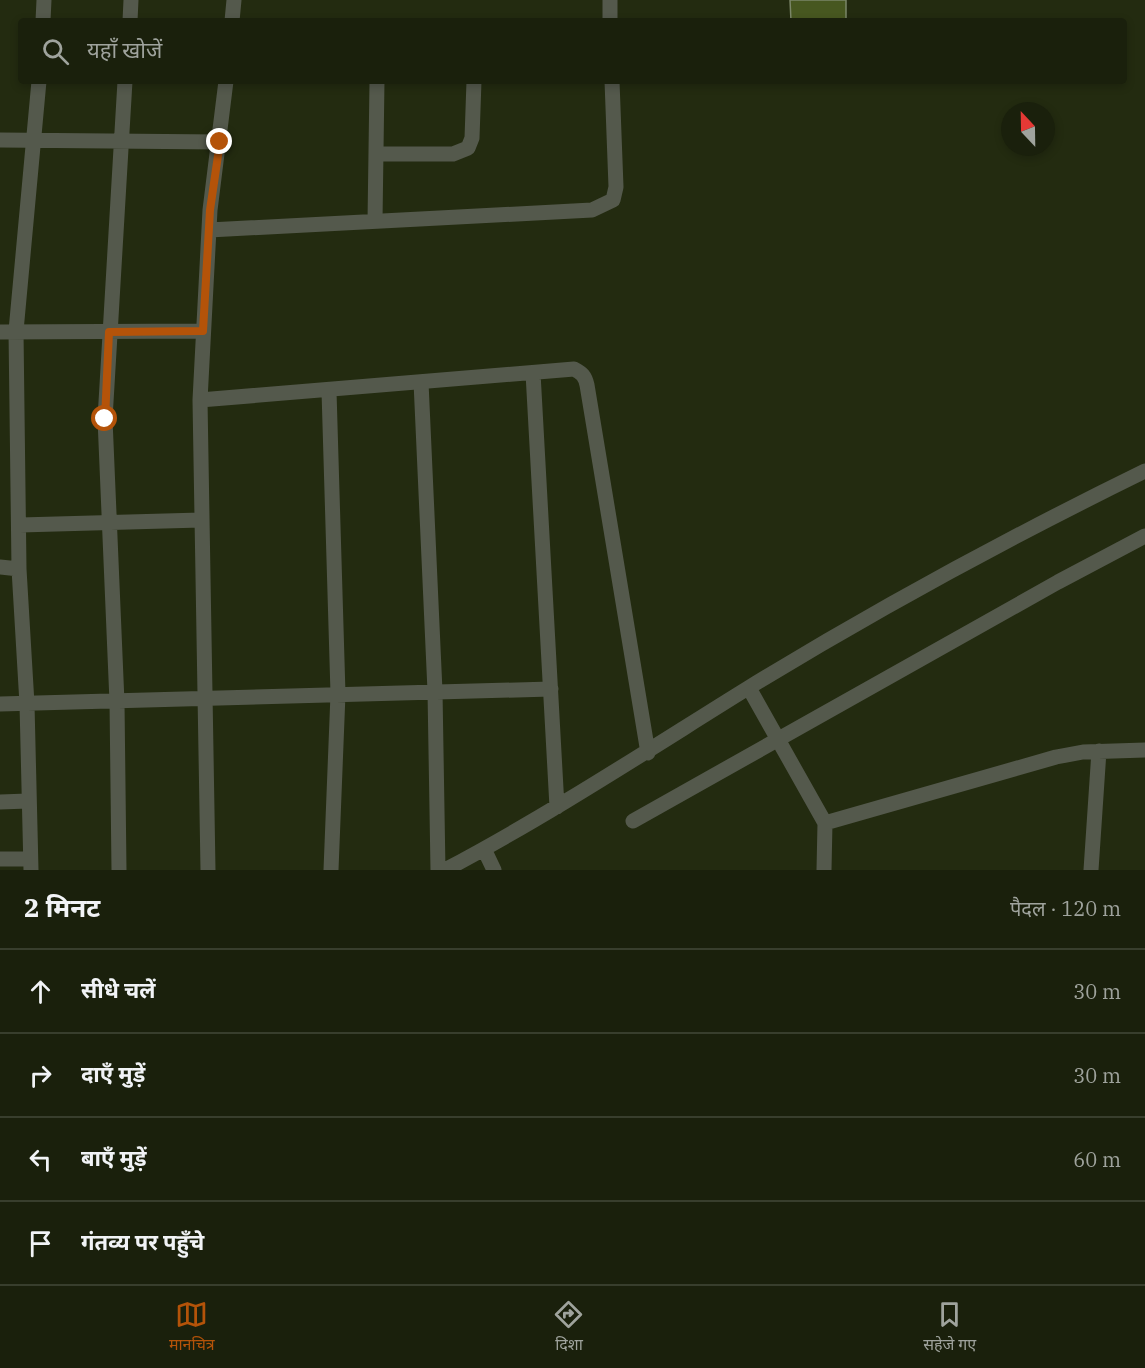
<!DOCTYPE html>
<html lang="hi">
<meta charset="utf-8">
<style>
body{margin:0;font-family:"IBM Plex Serif","Noto Sans Devanagari",serif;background:#232815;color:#f1f3f6}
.compass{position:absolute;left:1001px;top:102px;width:54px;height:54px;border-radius:50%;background:#1a200c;box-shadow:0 3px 9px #0003;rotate:338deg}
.stop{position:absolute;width:18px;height:18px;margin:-14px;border:4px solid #b45309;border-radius:50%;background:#fff}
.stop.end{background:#b45309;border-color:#fff;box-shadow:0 2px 6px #0008}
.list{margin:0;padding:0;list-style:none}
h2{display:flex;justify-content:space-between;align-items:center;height:78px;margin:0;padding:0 24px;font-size:26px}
h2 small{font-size:20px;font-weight:400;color:#9fa39d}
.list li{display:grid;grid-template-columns:39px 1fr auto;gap:18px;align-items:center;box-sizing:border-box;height:84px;padding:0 24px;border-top:2px solid #383e2d}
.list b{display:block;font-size:22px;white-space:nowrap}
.list em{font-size:20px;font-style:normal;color:#9fa39d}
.icon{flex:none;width:33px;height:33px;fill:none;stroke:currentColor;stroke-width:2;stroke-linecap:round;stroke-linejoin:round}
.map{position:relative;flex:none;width:1145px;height:870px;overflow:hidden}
.search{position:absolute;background:#1a200c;box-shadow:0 3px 9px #0003;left:18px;right:18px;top:18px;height:66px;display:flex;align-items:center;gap:15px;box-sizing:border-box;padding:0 21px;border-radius:6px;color:#9fa39d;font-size:22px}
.sheet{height:414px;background:#1a200c}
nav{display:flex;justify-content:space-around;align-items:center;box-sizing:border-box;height:84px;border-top:2px solid #383e2d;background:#1a200c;font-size:16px;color:#9fa39d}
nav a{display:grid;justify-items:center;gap:3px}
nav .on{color:#b45309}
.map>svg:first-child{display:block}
</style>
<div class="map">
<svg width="1145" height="870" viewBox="0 0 1145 870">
<rect width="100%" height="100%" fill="#232b10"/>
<!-- building -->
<path fill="#475720" stroke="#7b8668" stroke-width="1.5" d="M790,0h56v21h-55z"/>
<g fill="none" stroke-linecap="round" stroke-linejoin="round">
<!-- minor -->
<path stroke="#54594c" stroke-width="15" d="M610,0v21
M43,21l1,-21
M130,21l1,-21
M232,21l2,-21
M0,140l220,2
M376,154h77l15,-6 4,-10 2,-57
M375,221l2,-140
M209,230l383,-20 21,-10 3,-13 -4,-106
M0,332l203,-1
M533,373l24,434
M421,382l14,309 3,179
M329,391l9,303 -7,176
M200,400l374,-31c8,4 11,7 13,16l61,368
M20,525l181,-5
M0,567l19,2
M749,688l76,135 -1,47
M0,704l551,-15
M0,802l28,-1
M633,821l425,-239 87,-46
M825,823l231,-66 27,-5 62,-2
M484,849l10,21
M0,859h30
M31,870l-4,-166 -8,-135 -3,-238 23,-250
M119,870l-2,-168 -12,-283 20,-338
M208,870l-8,-470 10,-190 16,-129
M445,870c104,-55 203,-120 303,-182 128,-78 262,-151 397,-217
M1091,870l8,-119"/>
</g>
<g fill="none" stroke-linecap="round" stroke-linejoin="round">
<!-- route -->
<path stroke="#b45309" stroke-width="8" d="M105,419l4,-87 94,-1 7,-121 10,-68"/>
</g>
</svg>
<svg class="compass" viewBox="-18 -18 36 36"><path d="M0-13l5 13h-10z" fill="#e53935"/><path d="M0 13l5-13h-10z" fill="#9fa39d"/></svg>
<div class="stop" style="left:105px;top:419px"></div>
<div class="stop end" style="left:220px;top:142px"></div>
<div class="search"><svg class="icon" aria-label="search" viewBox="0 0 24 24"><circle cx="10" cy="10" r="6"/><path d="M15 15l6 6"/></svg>यहाँ खोजें</div>
</div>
<section class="sheet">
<h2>2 मिनट<small>पैदल · 120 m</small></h2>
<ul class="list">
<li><svg class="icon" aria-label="ahead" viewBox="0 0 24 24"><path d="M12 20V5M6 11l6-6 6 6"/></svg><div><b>सीधे चलें</b></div><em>30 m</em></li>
<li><svg class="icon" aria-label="right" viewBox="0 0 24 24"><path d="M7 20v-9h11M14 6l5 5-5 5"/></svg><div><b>दाएँ मुड़ें</b></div><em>30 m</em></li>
<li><svg class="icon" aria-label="left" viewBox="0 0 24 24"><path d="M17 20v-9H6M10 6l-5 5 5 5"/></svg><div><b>बाएँ मुड़ें</b></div><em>60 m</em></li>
<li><svg class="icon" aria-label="arrive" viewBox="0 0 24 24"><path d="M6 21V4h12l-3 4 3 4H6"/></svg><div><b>गंतव्य पर पहुँचे</b></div></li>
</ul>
</section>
<nav>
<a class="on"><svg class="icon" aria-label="map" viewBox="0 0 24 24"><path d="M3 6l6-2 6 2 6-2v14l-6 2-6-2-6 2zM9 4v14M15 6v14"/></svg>मानचित्र</a>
<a><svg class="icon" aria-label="directions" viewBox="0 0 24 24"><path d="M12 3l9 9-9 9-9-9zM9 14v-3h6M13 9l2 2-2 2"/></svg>दिशा</a>
<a><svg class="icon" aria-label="saved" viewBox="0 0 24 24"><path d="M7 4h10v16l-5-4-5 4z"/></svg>सहेजे गए</a>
</nav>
